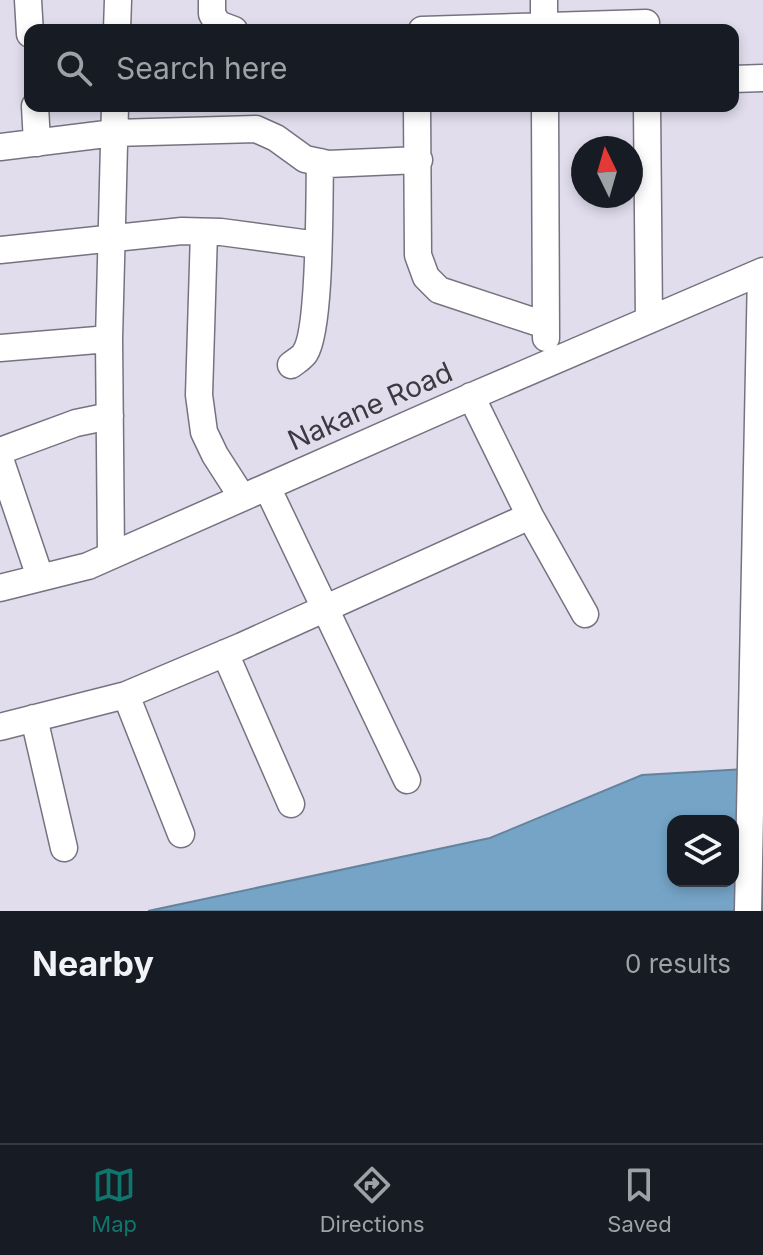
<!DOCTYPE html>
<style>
body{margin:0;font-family:Inter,sans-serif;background:#20242c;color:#f1f3f6}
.controls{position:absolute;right:24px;bottom:24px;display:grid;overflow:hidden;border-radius:16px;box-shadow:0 4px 12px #0003}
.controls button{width:72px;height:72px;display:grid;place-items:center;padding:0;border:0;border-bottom:2px solid #363941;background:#171b24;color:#f1f3f6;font:40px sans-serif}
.compass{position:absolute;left:571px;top:136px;width:72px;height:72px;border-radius:50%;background:#171b24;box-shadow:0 4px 12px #0003;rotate:355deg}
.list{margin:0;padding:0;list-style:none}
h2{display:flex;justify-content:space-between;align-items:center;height:104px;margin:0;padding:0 32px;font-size:34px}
h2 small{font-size:26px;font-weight:400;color:#9ea1a6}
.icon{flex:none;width:44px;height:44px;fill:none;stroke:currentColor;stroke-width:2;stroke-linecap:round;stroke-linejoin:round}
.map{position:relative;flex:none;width:763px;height:911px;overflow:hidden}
.search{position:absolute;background:#171b24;box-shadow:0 4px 12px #0003;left:24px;right:24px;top:24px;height:88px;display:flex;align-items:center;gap:20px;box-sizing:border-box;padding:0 28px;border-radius:16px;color:#9ea1a6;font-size:30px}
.sheet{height:232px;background:#171b24}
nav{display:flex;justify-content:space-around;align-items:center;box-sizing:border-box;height:112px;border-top:2px solid #363941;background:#171b24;font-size:22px;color:#9ea1a6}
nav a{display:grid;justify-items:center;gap:4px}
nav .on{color:#0f766e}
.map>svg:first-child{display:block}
</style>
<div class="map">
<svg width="763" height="911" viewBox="0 0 763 911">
<rect width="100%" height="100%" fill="#e1dded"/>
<!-- water -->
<path fill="#75a4c7" stroke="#64849e" stroke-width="2" fill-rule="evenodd" d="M763,768v143h-615l342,-73 152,-63zM673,821h60v60h-60z"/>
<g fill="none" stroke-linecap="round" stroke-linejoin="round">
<defs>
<path id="minor" d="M28,0l2,34
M212,0v14l6,10 16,6
M544,0v30
M117,30l1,-30
M422,30l224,-7
M733,79l30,-1
M35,106l2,37
M417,106l1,149 8,22 13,13 106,35
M545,106l1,232
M647,106l2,214
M0,147l114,-14 142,-4 20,9 29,21 23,5 91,-4
M204,232l-5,163 5,37 11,23 27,42
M0,250l182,-19 39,1 97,13
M0,348l109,-9
M291,365c5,-4 12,-8 14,-12 16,-24 14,-156 15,-191
M471,396l59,120 55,98
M0,451l76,-28 34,-7
M0,459l40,118
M267,487l140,293
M111,555l-2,-216 6,-233
M0,588l88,-22 389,-172 286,-123
M225,653l66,151
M126,695l55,139
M34,718l30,130
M0,727l126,-32 116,-49 288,-130
M748,911l13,-639"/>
</defs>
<!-- minor casing -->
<use href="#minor" stroke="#767380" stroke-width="29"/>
<!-- minor -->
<use href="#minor" stroke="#fff" stroke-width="26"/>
</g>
<g text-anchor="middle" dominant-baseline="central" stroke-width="8" stroke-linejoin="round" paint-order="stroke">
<!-- street labels -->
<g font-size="28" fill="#3b3a40" stroke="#e1dded">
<text transform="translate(370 406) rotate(-24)">Nakane Road</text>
</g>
</g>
</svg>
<div class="controls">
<button><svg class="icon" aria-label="layers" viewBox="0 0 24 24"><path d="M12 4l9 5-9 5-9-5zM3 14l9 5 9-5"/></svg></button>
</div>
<svg class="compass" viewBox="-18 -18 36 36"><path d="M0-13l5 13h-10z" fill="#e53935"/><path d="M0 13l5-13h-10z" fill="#9ea1a6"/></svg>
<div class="search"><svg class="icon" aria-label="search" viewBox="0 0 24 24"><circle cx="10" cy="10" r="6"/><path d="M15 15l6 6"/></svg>Search here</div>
</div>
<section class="sheet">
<h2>Nearby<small>0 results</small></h2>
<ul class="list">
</ul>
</section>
<nav>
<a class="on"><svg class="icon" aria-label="map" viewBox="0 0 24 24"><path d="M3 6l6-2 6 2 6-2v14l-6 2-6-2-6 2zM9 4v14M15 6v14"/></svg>Map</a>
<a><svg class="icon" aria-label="directions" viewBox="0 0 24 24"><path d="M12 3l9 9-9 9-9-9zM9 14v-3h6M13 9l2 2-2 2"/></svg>Directions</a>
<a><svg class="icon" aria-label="saved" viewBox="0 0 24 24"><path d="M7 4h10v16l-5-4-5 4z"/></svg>Saved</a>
</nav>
